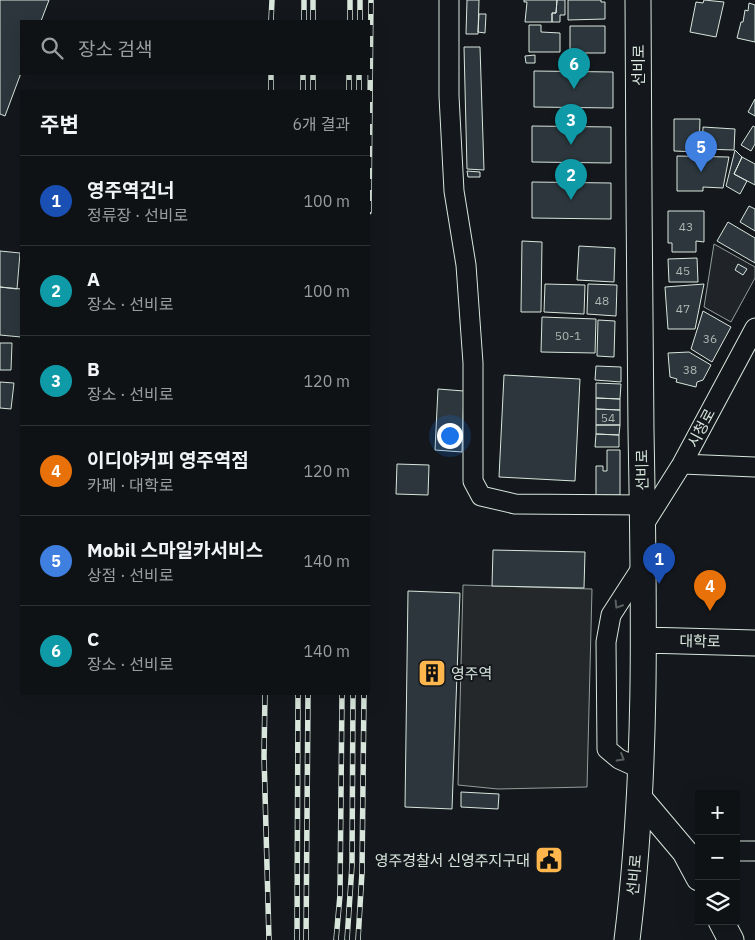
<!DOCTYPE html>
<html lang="ko">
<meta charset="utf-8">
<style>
body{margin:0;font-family:"IBM Plex Sans","Noto Sans KR",sans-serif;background:#1d2022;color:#f1f3f6}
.controls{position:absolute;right:15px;bottom:15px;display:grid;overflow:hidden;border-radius:0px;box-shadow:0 5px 20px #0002}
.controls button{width:45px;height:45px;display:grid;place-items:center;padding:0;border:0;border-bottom:1px solid #2f3234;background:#0f1215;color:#f1f3f6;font:25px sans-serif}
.you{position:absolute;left:449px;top:435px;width:18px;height:18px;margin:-12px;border:4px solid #fff;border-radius:50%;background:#1a73e8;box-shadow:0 0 0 8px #1a73e833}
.badge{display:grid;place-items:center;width:32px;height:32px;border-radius:50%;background:#2563eb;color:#fff;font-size:16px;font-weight:700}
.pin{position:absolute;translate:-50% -41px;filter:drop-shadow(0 1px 2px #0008)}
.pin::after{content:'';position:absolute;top:26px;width:18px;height:15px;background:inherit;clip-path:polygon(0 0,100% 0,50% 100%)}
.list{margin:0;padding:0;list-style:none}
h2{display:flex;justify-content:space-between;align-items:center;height:65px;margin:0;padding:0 20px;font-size:21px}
h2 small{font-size:16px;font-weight:400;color:#9b9ea0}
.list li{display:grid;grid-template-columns:32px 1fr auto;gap:15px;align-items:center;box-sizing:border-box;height:90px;padding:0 20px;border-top:1px solid #2f3234}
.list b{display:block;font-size:19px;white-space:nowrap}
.list p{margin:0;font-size:16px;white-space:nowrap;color:#9b9ea0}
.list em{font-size:16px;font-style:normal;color:#9b9ea0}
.icon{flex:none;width:28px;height:28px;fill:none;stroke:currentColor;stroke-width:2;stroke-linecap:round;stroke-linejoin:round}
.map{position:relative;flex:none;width:755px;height:940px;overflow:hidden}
.search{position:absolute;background:#0f1215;box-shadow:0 5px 20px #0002;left:20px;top:20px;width:350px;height:55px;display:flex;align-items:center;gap:12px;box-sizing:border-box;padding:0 18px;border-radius:0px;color:#9b9ea0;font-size:19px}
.panel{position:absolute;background:#0f1215;box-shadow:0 5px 20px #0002;left:20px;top:90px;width:350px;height:605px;border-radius:0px}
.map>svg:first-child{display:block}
</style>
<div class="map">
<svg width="755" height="940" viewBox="0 0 755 940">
<rect width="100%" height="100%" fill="#14181c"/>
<!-- green -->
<path fill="#202428" stroke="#939e99" d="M714,244l41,23v11l-24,44 -27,-15z"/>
<!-- parking -->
<path fill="#24282b" stroke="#939e99" d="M463,585l129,4 -5,198 -89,2 -40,-4z"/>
<!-- building -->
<path fill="#2c363c" stroke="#d8e6dc" d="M0,0h49l-8,21h-20v52l-16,43 -5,-2z
M467,0h12l-1,34h-12z
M524,0h33l-1,13h-4v9h-27l2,-20h-3z
M557,0h8v15h-5v7h-8v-9h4z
M568,0h33v2h4v17l-37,1z
M704,0l20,2 -8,35 -26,-5 6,-30 7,1z
M749,3l6,2v37l-18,-4 4,-16h2l2,-12 3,1z
M479,14h7l-1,19 -7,-1z
M529,25h12v7l19,1v19h-31z
M570,26h35v27h-35z
M464,47h16l4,123 -17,-1z
M535,55v8h-9l-1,-7z
M534,71l79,1v36l-79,-1z
M755,99v17l-7,-4z
M674,119h26l-1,33 -25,-1z
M532,126l79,1v36l-79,-1z
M753,126l2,1v17l-4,7 -10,-6z
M703,127l32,2 -1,21 -32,-1z
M735,150l7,7 -8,17 13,7 -7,13 -14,-8z
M677,156l52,1 -6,31 -20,-1v4h-26z
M742,157l13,7v21l-21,-11z
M467,171l13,1v5h-12z
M532,182l79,1v36l-79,-1z
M749,206l6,3v22l-15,-9z
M668,211h36v31l-8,-1v11h-24v-9h-4z
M728,222l27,16v25l-38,-22z
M522,241l20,1 -1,70h-20z
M579,246l36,2 -1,34 -37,-2z
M0,251l20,2 -3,36 -17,-2z
M697,258l1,24h-29l-1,-23z
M738,264l9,5 -4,6 -8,-5z
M545,284l40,1 -1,29 -40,-2z
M588,284l29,1 -1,31 -29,-2z
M704,284l-9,45h-27l-3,-42z
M0,287l21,2v48l-21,-2z
M703,311l28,16 -19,35 -21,-13z
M542,317l54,2 -1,34 -54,-1z
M598,320l17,1 -1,36 -17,-1z
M0,343h12l-1,27h-11z
M689,352l22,13 -8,15 -6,2 -1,5 -20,-5 1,-3 -7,-2 -2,-24z
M596,366l25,1v15l-26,-2z
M504,375l76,4 -5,102 -76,-4z
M0,382l14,1 -3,26 -11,-1z
M596,383l25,1 -1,15 -24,-1z
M438,389l26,2 -2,61 -27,-2z
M596,398l24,1v11l-24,-1z
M596,409l24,1v15h-24z
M596,425h24l-1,10 -23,-1z
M596,434l23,1v12h-24z
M607,450h13v45h-24v-29h7v5h4z
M397,464l32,1 -1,30 -32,-1z
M493,550l92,2 -1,36 -92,-2z
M408,591l52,2 -8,216 -47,-2z
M461,792l38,2 -1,15 -37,-2z"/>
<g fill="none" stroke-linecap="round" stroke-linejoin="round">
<defs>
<path id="minor" d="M449,0v96l5,95 12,74 7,98v118l8,15 34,8 128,1
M682,464l73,3
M643,526l39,-62 73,-136
M641,769l-22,-10 -12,-10 -1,-107 5,-27 33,-51
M736,851h19"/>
<path id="major" d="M645,640l110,3
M641,800l44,52 14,26
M721,921l10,19
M627,940c21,-170 17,-339 14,-510 -2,-143 -2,-287 -3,-430"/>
</defs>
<!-- minor casing -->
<use href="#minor" stroke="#d8e6dc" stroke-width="21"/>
<!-- major casing -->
<use href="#major" stroke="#d8e6dc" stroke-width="27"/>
<!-- minor -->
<use href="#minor" stroke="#14181c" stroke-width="19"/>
<!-- major -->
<use href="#major" stroke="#14181c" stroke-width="25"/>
<defs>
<path id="rail" d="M271,21l1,-21
M304,21v-21
M313,21v-21
M350,21v-21
M360,21v-21
M271,91v-17
M303,91v-17
M313,91v-17
M349,91v-17
M359,91v-17
M369,212l2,-212
M265,694l-1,62 5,184
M297,940l1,-246
M306,940l2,-246
M336,940l4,-45 2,-201
M347,940l5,-75 1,-171
M358,940l4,-68 2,-178"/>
</defs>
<!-- rail casing -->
<use href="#rail" stroke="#d8e6dc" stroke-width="5.5"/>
<!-- rail -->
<use href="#rail" stroke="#14181c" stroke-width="4" stroke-dasharray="11" stroke-linecap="butt"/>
</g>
<!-- one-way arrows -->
<defs><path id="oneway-chevron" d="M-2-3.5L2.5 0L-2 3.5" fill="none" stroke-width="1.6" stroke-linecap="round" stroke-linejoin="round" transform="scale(1.25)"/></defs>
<g stroke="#59605f">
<use href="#oneway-chevron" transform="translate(618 605) rotate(122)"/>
<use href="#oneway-chevron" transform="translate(621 758) rotate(31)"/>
</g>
<!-- icons -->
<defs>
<symbol id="building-square" viewBox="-11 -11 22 22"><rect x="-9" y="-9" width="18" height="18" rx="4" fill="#ffb74d" stroke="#14181c"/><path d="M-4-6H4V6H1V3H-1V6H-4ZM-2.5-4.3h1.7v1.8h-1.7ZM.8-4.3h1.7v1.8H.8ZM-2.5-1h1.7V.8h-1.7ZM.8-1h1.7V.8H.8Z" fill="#111"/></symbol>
<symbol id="civic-square" viewBox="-11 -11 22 22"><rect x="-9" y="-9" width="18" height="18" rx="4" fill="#ffb74d" stroke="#14181c"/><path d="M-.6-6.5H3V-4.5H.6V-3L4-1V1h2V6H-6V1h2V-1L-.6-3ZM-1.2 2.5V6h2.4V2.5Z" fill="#111"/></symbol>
</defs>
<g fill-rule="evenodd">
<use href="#building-square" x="416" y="657" width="32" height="32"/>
<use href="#civic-square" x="533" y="844" width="32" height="32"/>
</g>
<g text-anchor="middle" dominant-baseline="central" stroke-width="4" stroke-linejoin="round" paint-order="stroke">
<!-- number labels -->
<g font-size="12" fill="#adbab4">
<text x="686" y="226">43</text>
<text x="683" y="270">45</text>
<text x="602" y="300">48</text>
<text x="683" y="308">47</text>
<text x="568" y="335">50-1</text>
<text x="710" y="338">36</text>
<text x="690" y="369">38</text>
<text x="608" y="417">54</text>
</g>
<!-- street labels -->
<g font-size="15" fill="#d8e6dc" stroke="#14181c">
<text transform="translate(638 65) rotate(-90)">선비로</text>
<text transform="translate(701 428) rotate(-62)">시청로</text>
<text transform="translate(642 470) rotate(-91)">선비로</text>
<text transform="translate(700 641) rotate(1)">대학로</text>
<text transform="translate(634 875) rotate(-85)">선비로</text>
</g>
<!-- poi labels -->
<g font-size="15" fill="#d8e6dc" stroke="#14181c" text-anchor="start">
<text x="451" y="673">영주역</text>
<text x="530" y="860" text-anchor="end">영주경찰서 신영주지구대</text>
</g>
</g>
</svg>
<div class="controls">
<button>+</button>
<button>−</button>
<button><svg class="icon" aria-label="layers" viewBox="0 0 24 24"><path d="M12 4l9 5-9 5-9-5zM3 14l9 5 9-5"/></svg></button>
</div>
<div class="you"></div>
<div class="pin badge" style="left:659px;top:584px;background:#1a4fb4">1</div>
<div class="pin badge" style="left:571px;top:200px;background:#0f9aa8">2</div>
<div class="pin badge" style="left:571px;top:145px;background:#0f9aa8">3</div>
<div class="pin badge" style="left:710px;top:611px;background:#e8710a">4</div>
<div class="pin badge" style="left:701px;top:172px;background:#3f7fe0">5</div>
<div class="pin badge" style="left:574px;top:89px;background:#0f9aa8">6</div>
<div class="search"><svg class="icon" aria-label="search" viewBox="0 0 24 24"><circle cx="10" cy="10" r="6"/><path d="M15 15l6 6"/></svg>장소 검색</div>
<section class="panel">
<h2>주변<small>6개 결과</small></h2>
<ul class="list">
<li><span class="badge" style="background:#1a4fb4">1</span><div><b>영주역건너</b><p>정류장 · 선비로</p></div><em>100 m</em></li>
<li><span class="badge" style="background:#0f9aa8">2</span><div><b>A</b><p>장소 · 선비로</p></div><em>100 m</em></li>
<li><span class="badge" style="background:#0f9aa8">3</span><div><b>B</b><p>장소 · 선비로</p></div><em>120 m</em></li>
<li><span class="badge" style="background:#e8710a">4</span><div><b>이디야커피 영주역점</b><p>카페 · 대학로</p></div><em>120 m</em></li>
<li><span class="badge" style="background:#3f7fe0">5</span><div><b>Mobil 스마일카서비스</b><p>상점 · 선비로</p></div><em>140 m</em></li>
<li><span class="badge" style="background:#0f9aa8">6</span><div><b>C</b><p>장소 · 선비로</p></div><em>140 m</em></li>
</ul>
</section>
</div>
